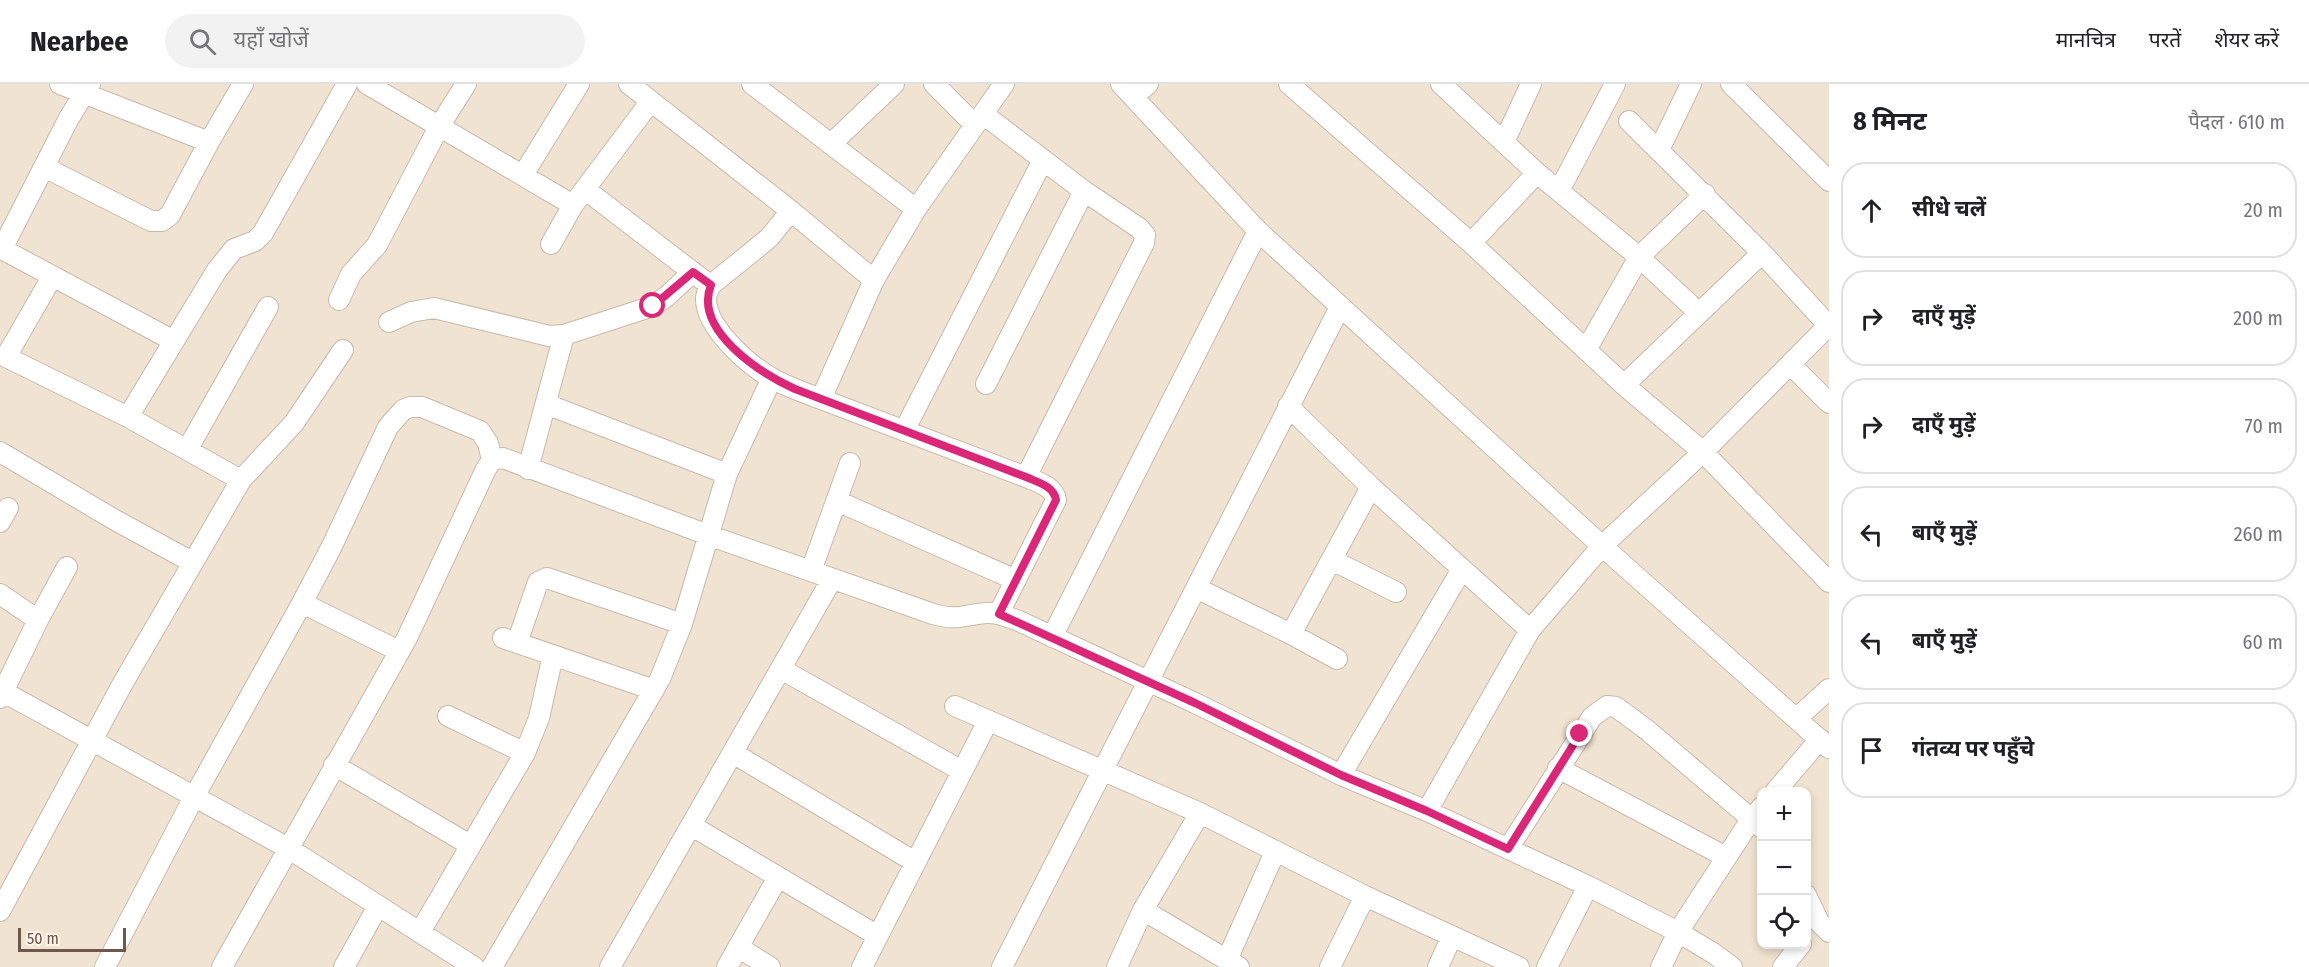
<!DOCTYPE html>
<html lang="hi">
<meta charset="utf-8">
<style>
body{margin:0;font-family:"Fira Sans Condensed","Noto Sans Devanagari",sans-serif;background:#f2f2f2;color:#202124}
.controls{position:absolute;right:18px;bottom:18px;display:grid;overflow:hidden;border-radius:12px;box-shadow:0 3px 9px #0003}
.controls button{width:54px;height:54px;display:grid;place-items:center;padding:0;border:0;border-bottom:2px solid #e0e0e0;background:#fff;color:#202124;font:30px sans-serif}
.scale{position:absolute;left:18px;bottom:15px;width:108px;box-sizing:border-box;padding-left:6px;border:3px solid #6e584b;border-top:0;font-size:16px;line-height:21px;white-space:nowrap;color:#6e584b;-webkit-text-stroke:4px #fdf5e7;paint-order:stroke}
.stop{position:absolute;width:18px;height:18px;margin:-14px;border:4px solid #db2777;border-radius:50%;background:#fff}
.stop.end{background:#db2777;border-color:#fff;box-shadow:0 2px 6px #0008}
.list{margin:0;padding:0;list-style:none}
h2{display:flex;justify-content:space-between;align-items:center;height:78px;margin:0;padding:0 24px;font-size:26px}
h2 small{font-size:20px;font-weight:400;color:#757577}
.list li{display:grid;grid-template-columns:39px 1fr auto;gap:18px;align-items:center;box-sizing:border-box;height:96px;margin:0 12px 12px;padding:0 12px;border:2px solid #e0e0e0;border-radius:24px}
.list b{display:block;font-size:22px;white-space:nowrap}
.list em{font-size:20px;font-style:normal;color:#757577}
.icon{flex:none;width:33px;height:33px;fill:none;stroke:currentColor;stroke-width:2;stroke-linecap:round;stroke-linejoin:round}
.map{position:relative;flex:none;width:1829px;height:883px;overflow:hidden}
header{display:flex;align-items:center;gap:36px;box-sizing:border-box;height:84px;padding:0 30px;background:#fff;border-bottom:2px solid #e0e0e0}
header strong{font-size:28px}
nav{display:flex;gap:33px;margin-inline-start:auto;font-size:21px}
.search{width:420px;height:54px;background:#f2f2f2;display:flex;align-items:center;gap:15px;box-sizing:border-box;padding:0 21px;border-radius:33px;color:#757577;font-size:22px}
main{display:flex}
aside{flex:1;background:#fff}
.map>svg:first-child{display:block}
</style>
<header>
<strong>Nearbee</strong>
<div class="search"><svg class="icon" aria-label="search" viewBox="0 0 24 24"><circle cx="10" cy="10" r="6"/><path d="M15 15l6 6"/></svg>यहाँ खोजें</div>
<nav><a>मानचित्र</a><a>परतें</a><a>शेयर करें</a></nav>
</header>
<main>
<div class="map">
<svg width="1829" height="883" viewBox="0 0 1829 883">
<rect width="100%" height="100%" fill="#f9f1e2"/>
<!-- residential -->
<path fill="#f0e3d1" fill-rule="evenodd" d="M0,0h1829v883h-1829zM1762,708h44v152h-44z"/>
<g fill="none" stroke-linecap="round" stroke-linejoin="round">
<defs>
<path id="minor" d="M367,0l206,121
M629,0l162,127 83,69
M752,0l164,125
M934,0l41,41
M1121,0l137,147 344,315 227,202
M1289,0l182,159 153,142 79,67 126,130
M1441,0l96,89 102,84 59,55
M1731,0l98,97
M1134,12l14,-12
M983,30l101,77 55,37 6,7 -1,8 -118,234
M1629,37l133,132 66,72
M209,58l34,-58
M1504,58l27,-58
M831,60l63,-60
M1659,66l32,-66
M44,83l107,54h11l8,-6 39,-73 -149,-58
M523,91l56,-91
M586,106l117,90
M1559,107l56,-107
M791,127l-22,27 -58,47c-2,4 -5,9 -5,13 -1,30 44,68 67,81 15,8 32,14 48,20
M1471,159l66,-70
M551,160l22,-39 78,-104
M0,164l174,93
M2,165l67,-131 21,-34
M52,193l-46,80 122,60 113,63
M339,216l12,-26 26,-29 63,-120 26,-41
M389,238l22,-10 23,-4 99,24 16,4 15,-1 89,-29 13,-9 27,-25
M1586,266l53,-93 66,-63
M1791,281l38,38
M986,300l98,-193
M1624,301l138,-132
M546,320l181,70
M1288,322l83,81 159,143
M128,333l89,-147 17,-21 21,-8 8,-8 84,-149
M904,347l139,-271
M187,366l81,-143
M0,368l115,68 77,42
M528,385l36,-134
M837,417l179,79
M0,438l8,-14
M1332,476l64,32
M811,487l39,-108
M1196,504l95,46 80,-147
M0,510l38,26
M302,519l97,48
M999,529l57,-113c-2,-14 -19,-18 -30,-23l-205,-78 53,-119 42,-71 88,-125
M1291,550l46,25
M1052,553l206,-406
M503,554l151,52
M517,559l21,-61 9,-4 135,46
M781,585l181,102
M0,606l288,158 186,119
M0,614l38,-78 29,-53
M955,622l245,107 165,83 154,71
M448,632l77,37
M1797,634l32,-29
M733,669l182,109
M334,681l136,80
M1558,684l168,89
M1341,691l121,-206
M1775,708l45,-53
M1427,727l103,-181 72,-84 101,-94 126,-127
M692,742l186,110
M1508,765l84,-132 15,-11 9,1 31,23 115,98
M1806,811l13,27 10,10
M1143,826l96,57
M0,827l123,-228 118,-203 53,-57 49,-73
M420,848l105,-179 14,-35 14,-63
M738,863l32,20
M1227,876l48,-108
M105,883l89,-170 108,-194 29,-55 57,-121 15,-17 7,-3h12l58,24 8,12 4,17
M222,883l185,-329 79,-169 6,-9 11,-2 205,77 225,79c26,7 28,1 53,-1 12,-1 22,4 33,8l176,82 146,72 86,36 161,75 90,46 35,21 19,14
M344,883l34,-61
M492,883l168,-288 22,-55 45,-150 45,-96
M610,883l222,-388
M727,883l51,-90
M862,883l126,-246
M1002,883l338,-660
M1117,883l26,-57 57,-97
M1330,883l35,-71
M1438,883l14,-31
M1547,883l41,-81
M1661,883l17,-35 74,-114 10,-11
M1783,883l18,-23"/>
</defs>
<!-- minor casing -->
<use href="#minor" stroke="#c9b9aa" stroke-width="22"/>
<!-- minor -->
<use href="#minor" stroke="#fff" stroke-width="20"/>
</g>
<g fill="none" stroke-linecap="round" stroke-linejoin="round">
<!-- route -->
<path stroke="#db2777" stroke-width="8" d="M653,222l40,-34 18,13c-18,45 49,88 84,104l231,88c11,5 28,9 30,23l-57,114 196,89 146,72 86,36 81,38 72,-115"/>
</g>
</svg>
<div class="controls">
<button>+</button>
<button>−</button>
<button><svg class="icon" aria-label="locate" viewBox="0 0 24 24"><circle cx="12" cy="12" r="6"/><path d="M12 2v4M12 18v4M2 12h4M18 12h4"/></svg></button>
</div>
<div class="scale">50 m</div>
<div class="stop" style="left:653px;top:222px"></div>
<div class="stop end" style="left:1580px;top:650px"></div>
</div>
<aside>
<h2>8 मिनट<small>पैदल · 610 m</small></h2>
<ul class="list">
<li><svg class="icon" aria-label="ahead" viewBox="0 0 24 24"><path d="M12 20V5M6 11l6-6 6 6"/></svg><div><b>सीधे चलें</b></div><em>20 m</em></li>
<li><svg class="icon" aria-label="right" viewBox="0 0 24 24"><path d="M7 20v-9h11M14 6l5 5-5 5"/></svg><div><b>दाएँ मुड़ें</b></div><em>200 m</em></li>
<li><svg class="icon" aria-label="right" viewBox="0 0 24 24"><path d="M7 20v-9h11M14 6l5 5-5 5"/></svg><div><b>दाएँ मुड़ें</b></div><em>70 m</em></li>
<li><svg class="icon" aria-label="left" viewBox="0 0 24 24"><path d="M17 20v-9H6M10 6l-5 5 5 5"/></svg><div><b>बाएँ मुड़ें</b></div><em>260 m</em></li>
<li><svg class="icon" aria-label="left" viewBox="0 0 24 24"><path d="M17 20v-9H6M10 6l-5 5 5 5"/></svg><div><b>बाएँ मुड़ें</b></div><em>60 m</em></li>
<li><svg class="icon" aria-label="arrive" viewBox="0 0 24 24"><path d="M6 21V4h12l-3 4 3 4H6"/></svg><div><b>गंतव्य पर पहुँचे</b></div></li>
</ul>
</aside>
</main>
